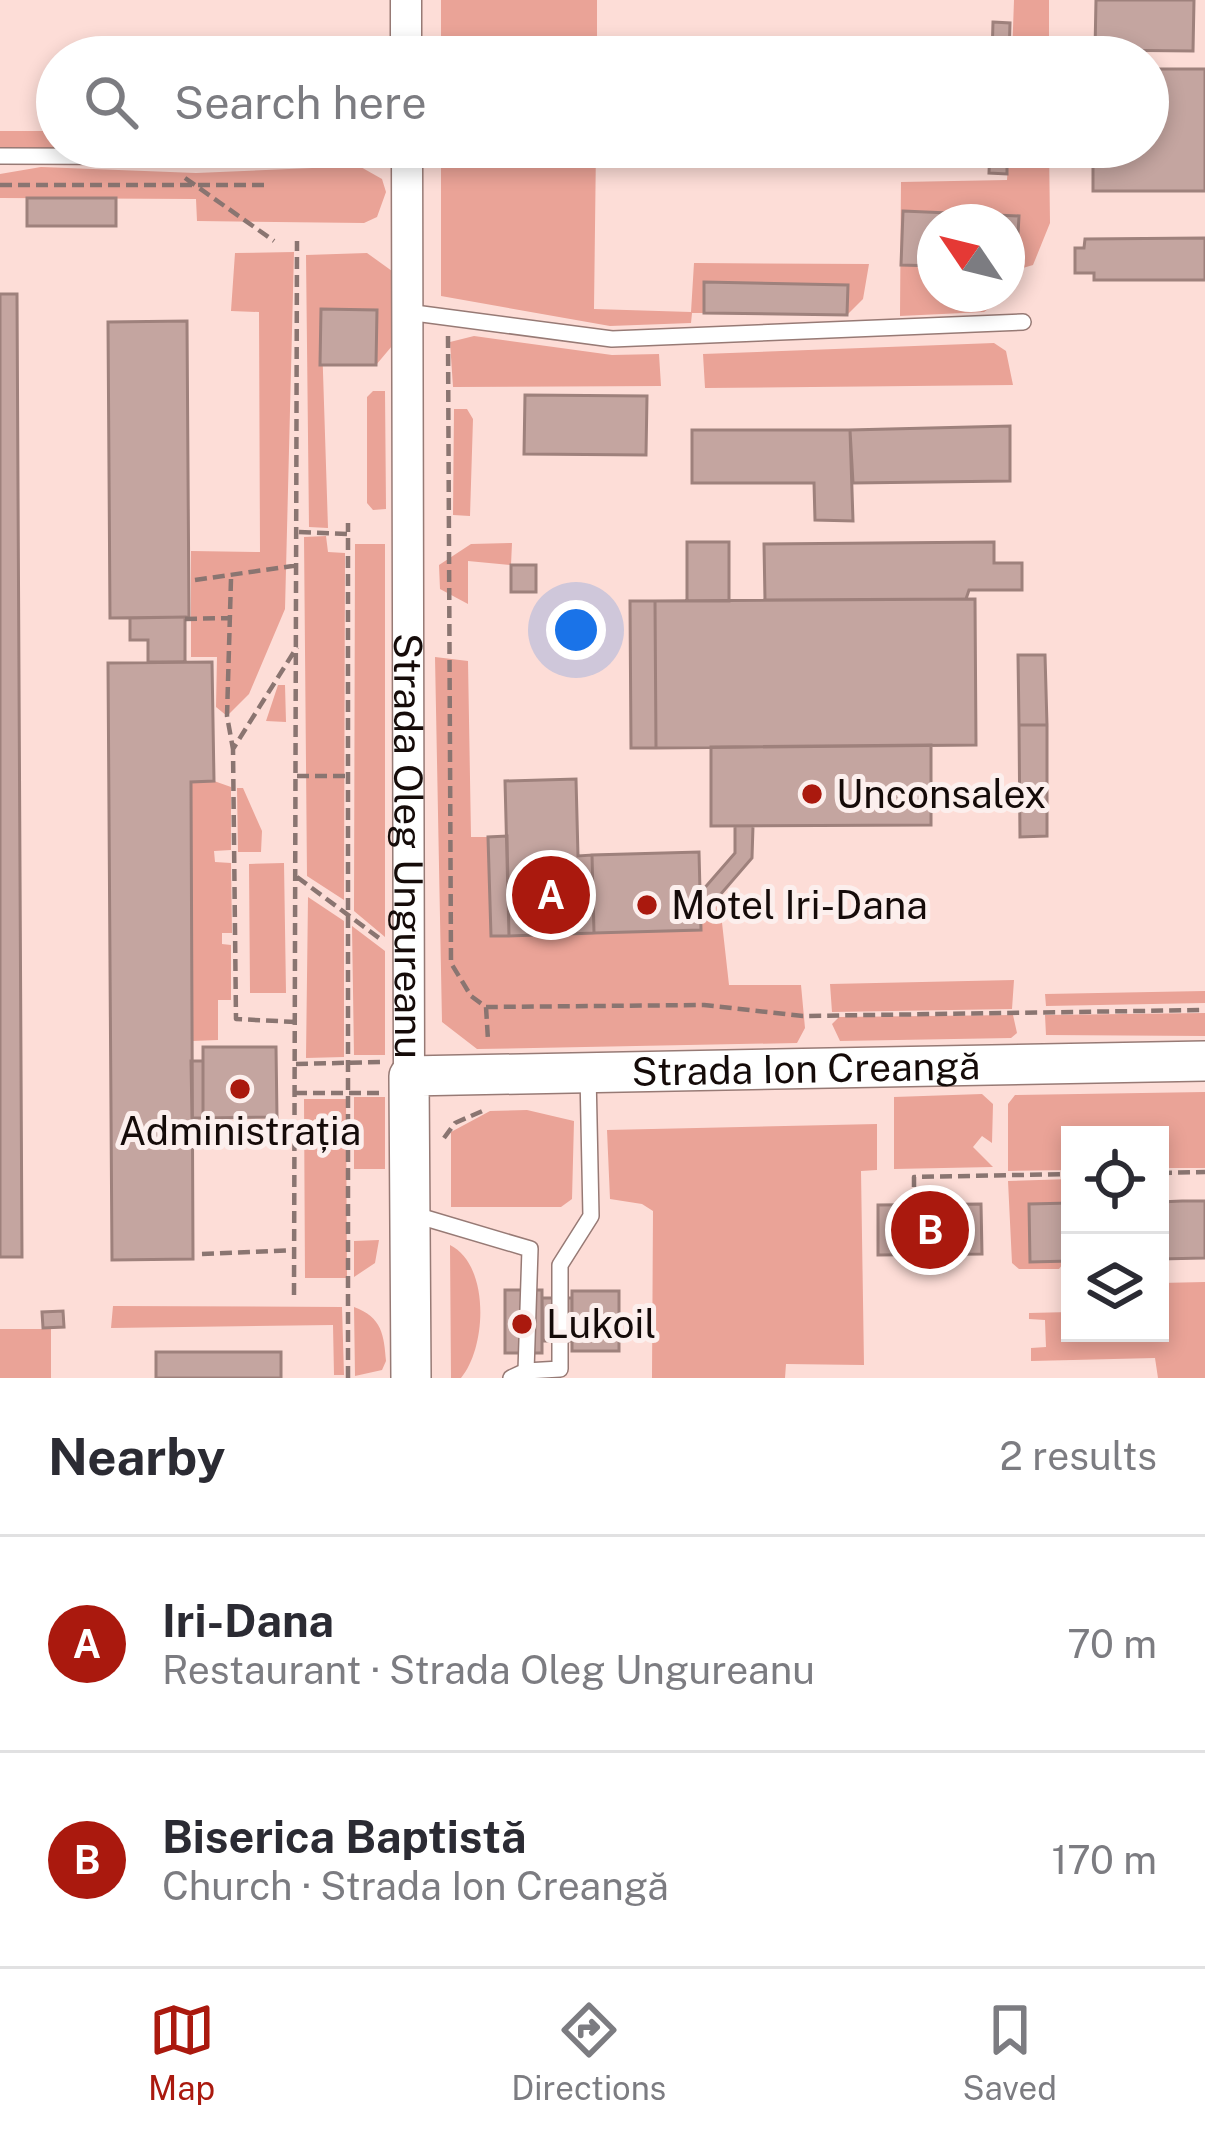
<!DOCTYPE html>
<meta charset="utf-8">
<style>
body{margin:0;font-family:"Public Sans",sans-serif;background:#f2f2f3;color:#2b2b33}
.controls{position:absolute;right:36px;bottom:36px;display:grid;overflow:hidden;border-radius:0px;box-shadow:0 6px 18px #0003}
.controls button{width:108px;height:108px;display:grid;place-items:center;padding:0;border:0;border-bottom:3px solid #e1e1e2;background:#fff;color:#2b2b33;font:60px sans-serif}
.compass{position:absolute;left:917px;top:204px;width:108px;height:108px;border-radius:50%;background:#fff;box-shadow:0 6px 18px #0003;rotate:305deg}
.you{position:absolute;left:576px;top:630px;width:42px;height:42px;margin:-30px;border:9px solid #fff;border-radius:50%;background:#1a73e8;box-shadow:0 0 0 18px #1a73e833}
.badge{display:grid;place-items:center;width:78px;height:78px;border-radius:50%;background:#aa190e;color:#fff;font-size:39px;font-weight:700}
.pin{position:absolute;translate:-50% -50%;border:6px solid #fff;box-shadow:0 3px 12px #0006}
.list{margin:0;padding:0;list-style:none}
h2{display:flex;justify-content:space-between;align-items:center;height:156px;margin:0;padding:0 48px;font-size:51px}
h2 small{font-size:39px;font-weight:400;color:#7c7c81}
.list li{display:grid;grid-template-columns:78px 1fr auto;gap:36px;align-items:center;box-sizing:border-box;height:216px;padding:0 48px;border-top:3px solid #e1e1e2}
.list b{display:block;font-size:45px;white-space:nowrap}
.list p{margin:0;font-size:39px;white-space:nowrap;color:#7c7c81}
.list em{font-size:39px;font-style:normal;color:#7c7c81}
.icon{flex:none;width:66px;height:66px;fill:none;stroke:currentColor;stroke-width:2;stroke-linecap:round;stroke-linejoin:round}
.map{position:relative;flex:none;width:1205px;height:1378px;overflow:hidden}
.search{position:absolute;background:#fff;box-shadow:0 6px 18px #0003;left:36px;right:36px;top:36px;height:132px;display:flex;align-items:center;gap:30px;box-sizing:border-box;padding:0 42px;border-radius:66px;color:#7c7c81;font-size:45px}
.sheet{height:588px;background:#fff}
nav{display:flex;justify-content:space-around;align-items:center;box-sizing:border-box;height:168px;border-top:3px solid #e1e1e2;background:#fff;font-size:33px;color:#7c7c81}
nav a{display:grid;justify-items:center;gap:6px}
nav .on{color:#aa190e}
.map>svg:first-child{display:block}
</style>
<div class="map">
<svg width="1205" height="1378" viewBox="0 0 1205 1378">
<rect width="100%" height="100%" fill="#fdddd7"/>
<!-- green -->
<path fill="#eaa397" fill-rule="evenodd" d="M441,0h156v57h-156z
M1014,0h35v57h-37z
M0,131h57v16l231,3 -288,-1z
M441,147h155l-2,162 97,3 3,-49 175,1 -6,35 -16,16v-30l-142,-2 -1,30h-12l-1,10 -81,3 -169,-30z
M1009,147h40l1,76 -17,42 -17,5 -5,23 -27,19 -84,4 1,-134 106,-2zM903,211l116,5 -3,53h-9v25h-72v-28l-34,-1z
M359,166l23,13 4,13 -9,25 -13,6 -167,-2 -1,-22 -196,-1v-24l41,-7 155,6z
M294,252l-9,357 -36,85 -22,22 -11,-9 1,-50h-26v-106l69,1 -1,-240 -28,-1 4,-58z
M367,253l25,18v75l-16,19 1,-55h-56l7,218 -19,-1 -3,-272z
M474,336l138,19 47,-1 2,32 -208,1 -3,-45z
M994,343l12,8 7,34 -308,3 -2,-34z
M373,391h12l1,118 -13,1 -6,-7v-106z
M454,409h13l6,10 -3,97 -17,-1z
M326,536l2,16 17,1 -1,347 -37,-24 -3,-339z
M512,543l-1,22 -43,-4v43l-28,-15 -1,-24 32,-21z
M355,544h30v393l-31,-26z
M435,657l33,4 3,176h17l3,99 210,-6v-13l18,-21 10,89h72l4,43 -8,15 -320,6 -35,-27z
M278,685h7l1,37 -20,-1z
M214,781l17,6v63l-17,1 1,11 16,1 1,70h-10v11l9,1v55h-13v40l-26,1 -1,-259z
M237,788h6l19,43 -1,21h-23z
M284,863l2,130h-36l-1,-129z
M308,897l36,24v136l-38,1z
M352,926l33,25v104h-31z
M1014,980l-2,29 -180,3 -2,-28z
M1205,991v12l-159,3 -1,-12z
M1205,1013v23l-159,-1 -1,-20z
M1013,1015l4,18 -6,5 -171,3 -8,-17 7,-7z
M1205,1092v76h-45v-33h-90v35l-62,1v-67l7,-9z
M982,1094l11,10 -1,39 -10,-7 -9,11 20,20 -99,2v-72z
M354,1097h31v72h-31z
M304,1099h42l1,179h-42z
M527,1110l47,11 -2,78 -11,8h-110v-75l39,-21z
M877,1124v46l-16,1 3,194 -78,-1 -1,14h-133l1,-167 -11,-7 -32,-5 -3,-69z
M1070,1179l-5,82 -6,8h-40l-7,-6 -4,-82z
M379,1240l-4,23 -21,14v-36z
M450,1245c40,20 37,102 11,133h-10z
M1205,1282v96h-47l-3,-20 -124,3v-13l15,-1 -1,-27 -16,-1v-6l41,-1v21h90v-50z
M113,1306l229,1 2,68h-10l-1,-50 -222,3z
M354,1307c28,10 30,28 32,54l-4,9 -27,6z
M0,1329h51v49h-51z"/>
<!-- building -->
<path fill="#c4a5a0" stroke="#9e817c" stroke-width="3" d="M1096,0h98l-1,51 -98,-1z
M993,22l17,1 -1,34h-17z
M1148,69h57v122h-112v-44h55z
M990,147h17v27l-18,-1z
M27,198h89v28h-89z
M903,211l116,5 -3,54 -9,-1v-47h-72v44l-34,-1z
M1205,238v42h-111v-7h-19v-25h9l1,-9z
M704,282l144,3 -1,30 -143,-2z
M0,294h17l5,963h-22z
M321,309l56,1 -1,55h-56z
M187,321l2,296 -79,1 -2,-296z
M525,395l122,1 -1,59 -122,-1z
M1010,426v55l-157,2 -3,-53z
M692,430h158l3,91 -38,-1 -1,-37h-122z
M687,542h42v59h-42z
M994,542v21h28v27h-53l-3,9 -201,1 -1,-56z
M511,565h25v27h-25z
M975,599l1,146 -320,3 -1,-147z
M630,601h25l1,147h-25z
M185,617v45h-37v-22h-18v-22z
M1018,655h27l2,70h-28z
M212,662l2,119 -23,1 2,477 -81,1 -4,-597z
M1019,725h28v111l-27,1z
M931,745v80l-220,1v-79z
M576,779l2,77 14,-1 2,78 -85,3 -4,-155z
M735,826h18l-1,32 -51,59v-25l34,-39z
M507,836l2,100h-18l-3,-99z
M699,852l2,78 -107,3 -2,-78z
M203,1047h73l1,70 -74,1z
M191,1061h12v57h-11z
M1182,1201h23v57l-45,1v-57z
M1070,1203v58l-40,1 -1,-58z
M981,1204l1,50 -104,1v-50z
M505,1290h37v63h-37z
M572,1291h47v60h-47z
M542,1298h30v43h-29z
M63,1311l1,16 -21,1 -1,-16z
M156,1352h125v26h-125z"/>
<g fill="none" stroke-linecap="round" stroke-linejoin="round">
<defs>
<path id="service" d="M0,156l407,1
M407,312l205,27 411,-17
M412,1214l118,35 -4,122 -15,7
M526,1371l34,-2v-104l31,-49 -3,-142"/>
<g id="minor">
<path d="M406,0v57"/>
<path id="s1" d="M407,147l2,929"/>
</g>
<g id="tertiary">
<path id="s2" d="M411,1378l-2,-302 796,-15"/>
</g>
</defs>
<!-- service casing -->
<use href="#service" stroke="#977a75" stroke-width="18"/>
<!-- minor casing -->
<use href="#minor" stroke="#977a75" stroke-width="33"/>
<!-- tertiary casing -->
<use href="#tertiary" stroke="#977a75" stroke-width="42"/>
<!-- path -->
<path stroke="#8a7571" stroke-width="4.5" stroke-dasharray="12 6" stroke-linecap="butt" d="M185,178l89,63
M0,185h268
M448,336l3,627 20,33 15,11 218,-2 99,11 402,-6
M299,532l48,2
M231,579l-4,137 6,33
M195,580l104,-15
M185,619l46,-1
M297,776h52
M297,877l82,61
M486,1007l2,33
M296,1022l-60,-3 -3,-270 64,-102
M296,1064l84,-2
M295,1093h85
M444,1138l11,-15 32,-14
M1160,1173l45,-1
M914,1205v-28l156,-3
M202,1254l93,-4
M294,1295l3,-1054
M348,1378v-855"/>
<!-- service -->
<use href="#service" stroke="#fff" stroke-width="15"/>
<!-- minor -->
<use href="#minor" stroke="#fff" stroke-width="30"/>
<!-- tertiary -->
<use href="#tertiary" stroke="#fff" stroke-width="39"/>
</g>
<!-- markers -->
<g fill="#aa190e" stroke="#fcefed" stroke-width="4.5">
<circle cx="812" cy="794" r="12"/>
<circle cx="647" cy="905" r="12"/>
<circle cx="240" cy="1089" r="12"/>
<circle cx="522" cy="1324" r="12"/>
</g>
<g text-anchor="middle" dominant-baseline="central" stroke-width="10" stroke-linejoin="round" paint-order="stroke">
<!-- poi labels -->
<g font-size="39" fill="#150b09" stroke="#fcefed" text-anchor="start">
<text x="836" y="794">Unconsalex</text>
<text x="671" y="905">Motel Iri-Dana</text>
<text x="240" y="1131" text-anchor="middle">Administrația</text>
<text x="546" y="1324">Lukoil</text>
</g>
<!-- street labels -->
<g font-size="39" fill="#150b09" stroke="#fcefed">
<text stroke="none"><textPath href="#s1" startOffset="699">Strada Oleg Ungureanu</textPath></text>
<text stroke="none"><textPath href="#s2" startOffset="699">Strada Ion Creangă</textPath></text>
</g>
</g>
</svg>
<div class="controls">
<button><svg class="icon" aria-label="locate" viewBox="0 0 24 24"><circle cx="12" cy="12" r="6"/><path d="M12 2v4M12 18v4M2 12h4M18 12h4"/></svg></button>
<button><svg class="icon" aria-label="layers" viewBox="0 0 24 24"><path d="M12 4l9 5-9 5-9-5zM3 14l9 5 9-5"/></svg></button>
</div>
<svg class="compass" viewBox="-18 -18 36 36"><path d="M0-13l5 13h-10z" fill="#e53935"/><path d="M0 13l5-13h-10z" fill="#7c7c81"/></svg>
<div class="you"></div>
<div class="pin badge" style="left:551px;top:895px">A</div>
<div class="pin badge" style="left:930px;top:1230px">B</div>
<div class="search"><svg class="icon" aria-label="search" viewBox="0 0 24 24"><circle cx="10" cy="10" r="6"/><path d="M15 15l6 6"/></svg>Search here</div>
</div>
<section class="sheet">
<h2>Nearby<small>2 results</small></h2>
<ul class="list">
<li><span class="badge">A</span><div><b>Iri-Dana</b><p>Restaurant · Strada Oleg Ungureanu</p></div><em>70 m</em></li>
<li><span class="badge">B</span><div><b>Biserica Baptistă</b><p>Church · Strada Ion Creangă</p></div><em>170 m</em></li>
</ul>
</section>
<nav>
<a class="on"><svg class="icon" aria-label="map" viewBox="0 0 24 24"><path d="M3 6l6-2 6 2 6-2v14l-6 2-6-2-6 2zM9 4v14M15 6v14"/></svg>Map</a>
<a><svg class="icon" aria-label="directions" viewBox="0 0 24 24"><path d="M12 3l9 9-9 9-9-9zM9 14v-3h6M13 9l2 2-2 2"/></svg>Directions</a>
<a><svg class="icon" aria-label="saved" viewBox="0 0 24 24"><path d="M7 4h10v16l-5-4-5 4z"/></svg>Saved</a>
</nav>
